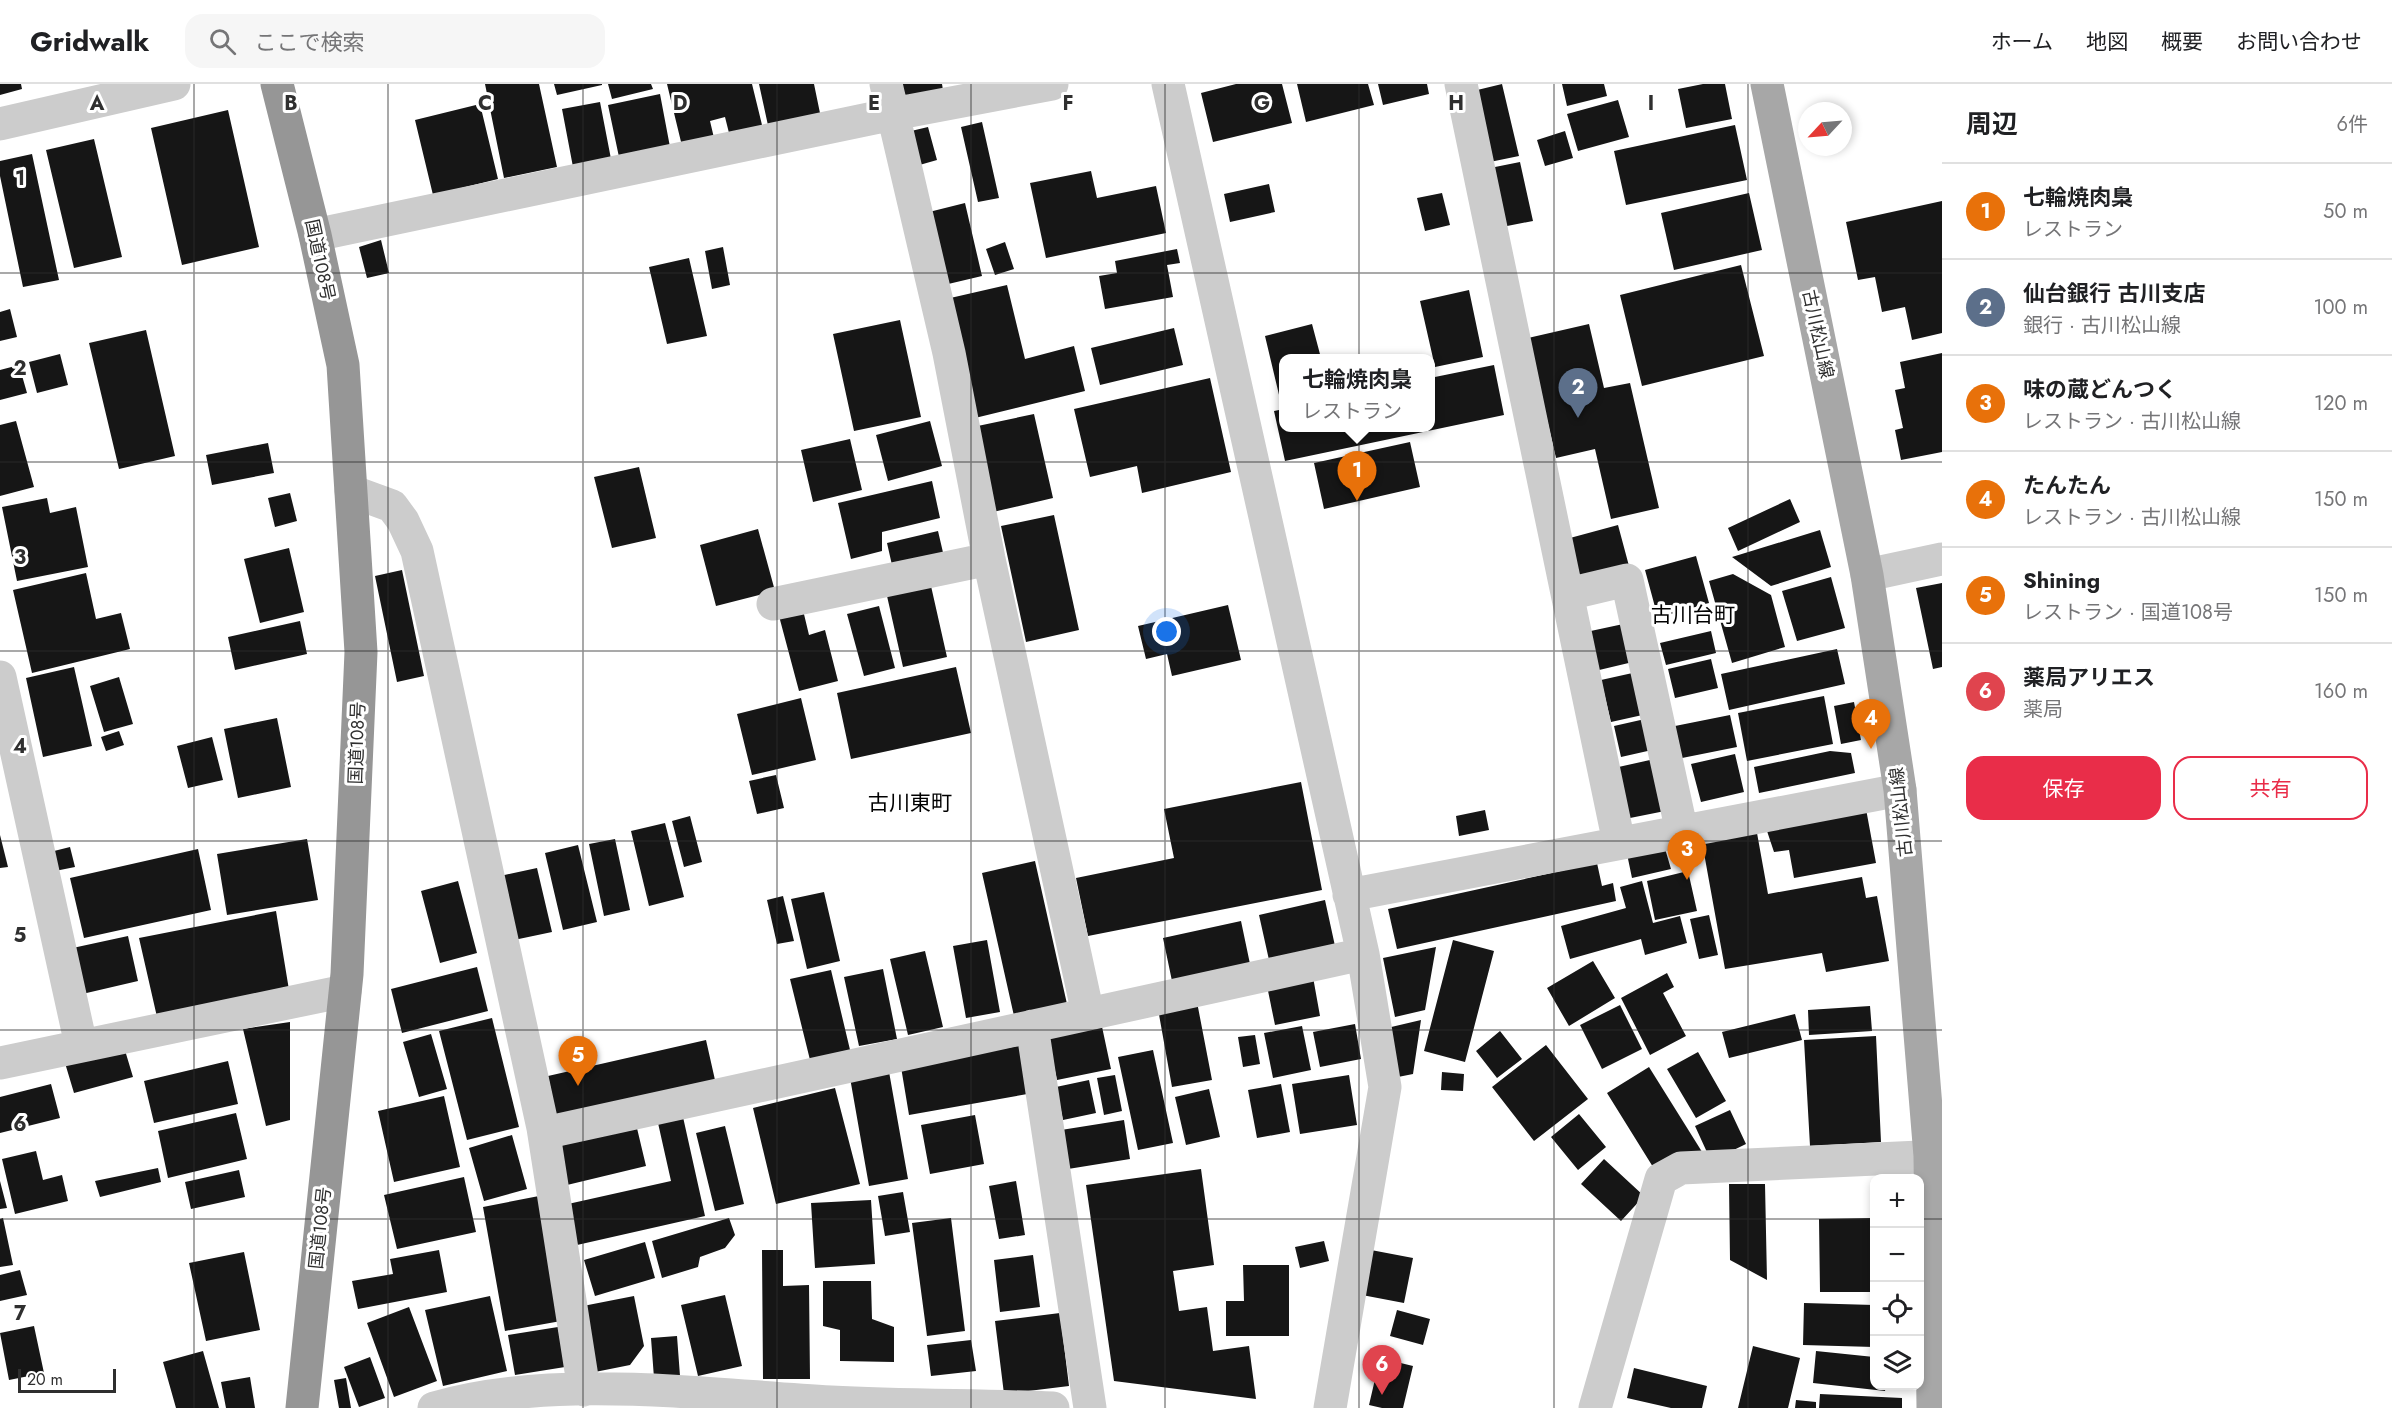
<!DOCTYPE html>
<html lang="ja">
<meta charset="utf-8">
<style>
body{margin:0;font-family:Jost,"Noto Sans JP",sans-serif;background:#f6f6f6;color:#202124}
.controls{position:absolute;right:18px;bottom:18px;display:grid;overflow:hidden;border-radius:12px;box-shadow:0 3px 9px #0003}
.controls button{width:54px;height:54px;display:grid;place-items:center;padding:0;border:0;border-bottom:2px solid #e0e0e0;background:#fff;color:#202124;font:30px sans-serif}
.compass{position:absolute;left:1798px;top:18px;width:54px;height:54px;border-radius:50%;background:#fff;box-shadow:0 3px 9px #0003;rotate:244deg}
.scale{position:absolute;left:18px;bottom:15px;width:98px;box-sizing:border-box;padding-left:6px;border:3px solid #2f2f2f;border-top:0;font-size:16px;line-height:21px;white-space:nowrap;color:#2f2f2f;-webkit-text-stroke:4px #fff;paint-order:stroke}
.you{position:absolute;left:1167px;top:548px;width:21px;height:21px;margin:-15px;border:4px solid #fff;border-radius:50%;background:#1a73e8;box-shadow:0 0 0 9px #1a73e833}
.badge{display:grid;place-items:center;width:39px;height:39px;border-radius:50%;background:#e92d49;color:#fff;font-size:20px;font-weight:700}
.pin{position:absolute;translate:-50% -50px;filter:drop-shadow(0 2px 3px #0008)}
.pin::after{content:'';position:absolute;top:32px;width:21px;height:18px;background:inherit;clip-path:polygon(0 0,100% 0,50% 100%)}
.popup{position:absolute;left:1279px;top:270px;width:156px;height:78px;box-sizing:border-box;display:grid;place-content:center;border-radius:12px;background:#fff;filter:drop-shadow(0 2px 4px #0005);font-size:20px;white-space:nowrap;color:#757577}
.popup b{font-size:22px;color:#202124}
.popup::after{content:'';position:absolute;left:50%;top:100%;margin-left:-12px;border:12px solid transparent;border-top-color:#fff}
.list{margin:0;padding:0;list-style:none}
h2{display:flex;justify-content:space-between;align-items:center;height:78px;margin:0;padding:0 24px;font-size:26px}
h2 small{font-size:20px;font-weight:400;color:#757577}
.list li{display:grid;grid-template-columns:39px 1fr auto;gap:18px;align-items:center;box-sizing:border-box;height:96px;padding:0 24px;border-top:2px solid #e0e0e0}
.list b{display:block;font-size:22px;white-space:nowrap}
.list p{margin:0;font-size:20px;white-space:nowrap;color:#757577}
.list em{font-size:20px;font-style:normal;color:#757577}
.actions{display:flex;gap:12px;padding:18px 24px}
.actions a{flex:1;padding:14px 0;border:2px solid #e92d49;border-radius:18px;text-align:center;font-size:21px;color:#e92d49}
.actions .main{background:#e92d49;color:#fff}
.icon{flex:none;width:33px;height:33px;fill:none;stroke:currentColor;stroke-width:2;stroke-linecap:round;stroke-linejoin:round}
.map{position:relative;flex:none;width:1942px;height:1324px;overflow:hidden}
header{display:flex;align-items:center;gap:36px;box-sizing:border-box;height:84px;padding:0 30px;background:#fff;border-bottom:2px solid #e0e0e0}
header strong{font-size:28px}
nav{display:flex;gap:33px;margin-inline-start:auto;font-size:21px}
.search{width:420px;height:54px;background:#f6f6f6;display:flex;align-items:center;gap:15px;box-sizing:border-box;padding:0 21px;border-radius:18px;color:#757577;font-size:22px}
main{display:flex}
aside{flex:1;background:#fff}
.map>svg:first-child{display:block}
</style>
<header>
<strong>Gridwalk</strong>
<div class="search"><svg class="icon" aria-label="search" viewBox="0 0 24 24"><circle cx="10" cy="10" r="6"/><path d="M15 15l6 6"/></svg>ここで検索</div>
<nav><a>ホーム</a><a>地図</a><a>概要</a><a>お問い合わせ</a></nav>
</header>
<main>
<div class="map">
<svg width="1942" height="1324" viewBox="0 0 1942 1324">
<rect width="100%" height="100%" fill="#fff"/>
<!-- building -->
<path fill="#161616" d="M0,0h21l1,5 -22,6z
M485,0h54l18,83 -53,11z
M554,0h48v1l-45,10z
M608,0h43l2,5 -41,10z
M667,0h85l11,45 -33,8 -5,-20 -15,4 4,17 -32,8z
M759,0h55l7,34 -52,12z
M898,0h44l1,6 -40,10z
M1236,0h46l10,39 -79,19 -12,-49z
M1297,0h71l6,21 -68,17z
M1378,0h49l2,10 -46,11z
M1502,0l17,72 -34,7 -16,-71z
M1562,0h42l3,12 -40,10z
M1703,0h22l7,35 -46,9 -8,-39z
M660,10l10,53 -51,10 -11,-52z
M1618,16l11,37 -51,14 -11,-37z
M600,18l11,57 -38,8 -11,-58z
M480,20l18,75 -65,16 -18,-75z
M228,26l31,137 -77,18 -31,-137z
M982,38l17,76 -21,4 -17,-75z
M1735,41l12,55 -121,25 -12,-54z
M928,43l9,33 -21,6 -9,-34z
M1565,47l8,27 -28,8 -8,-26z
M94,55l28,118 -48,11 -28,-118z
M32,70l27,126 -36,7 -23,-111v-15z
M1520,78l13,59 -36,7 -12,-59z
M1091,87l6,27 59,-12 10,47 -120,25 -16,-75z
M1269,100l6,28 -45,10 -6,-28z
M1442,109l8,32 -25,6 -8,-33z
M1749,109l13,57 -88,20 -13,-57z
M1942,117v132l-30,7 -7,-33 -23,5 -7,-35 -17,3 -12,-58z
M965,119l17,73 -38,9 -19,-72z
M381,156l8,33 -22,5 -8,-31z
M1005,158l9,27 -19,6 -9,-26z
M723,163l7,38 -18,4 -7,-38z
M1177,165l3,14 -13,2 6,32 -68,12 -6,-33 18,-3 -2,-12z
M689,174l18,78 -40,8 -18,-77z
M1741,181l23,91 -122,30 -22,-91z
M1007,201l18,74 49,-13 11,45 -110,27 -29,-119z
M1469,206l14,67 -48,10 -15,-66z
M10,225l7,28 -17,4v-29z
M900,236l21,97 -67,14 -21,-97z
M1312,240l9,34h-37v40l-4,1 -15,-63z
M1589,240l15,64 26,-5 29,125 -48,11 -16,-70 -39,9 -28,-120z
M1174,244l9,37 -83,20 -9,-37z
M146,246l29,126 -56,13 -30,-126z
M1942,269v99l-41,8 -6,-30 8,-2 -8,-38 10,-2 -5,-26z
M60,270l8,31 -31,8 -8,-31z
M19,281l8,28 -27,7v-30z
M1494,281l10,50 -219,46 -11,-50 10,-2v19h146v-50z
M1210,294l21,94 -89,21 -5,-27 -47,11 -16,-68z
M1034,330l19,84 -60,14 -20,-85z
M16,337l18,66 -34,9v-71z
M930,337l12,45 -54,15 -12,-46z
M850,355l12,51 -49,12 -12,-52z
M1410,358l10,45 -96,22 -10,-46z
M268,359l6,30 -62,12 -6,-30z
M639,383l17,71 -44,10 -18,-71z
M932,397l8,37 -58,14v19l-31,8 -13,-56z
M290,409l7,28 -22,6 -7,-29z
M47,414l3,15 26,-6 12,60 -71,14 -15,-74z
M1790,415l10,23 -62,29 -10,-23z
M1054,431l25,115 -53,12 -25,-116z
M1618,441l11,41 -49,11 -10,-39z
M758,445l17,62 -59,15 -16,-61z
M1820,446l11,37 -60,19 -39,-29z
M938,447l7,30 -51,13 -7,-31z
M289,464l15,64 -44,11 -16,-64z
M1696,472l13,47 -51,15 -13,-48z
M402,486l22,106 -27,6 -22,-106z
M86,489l10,46 25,-6 9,36 -98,24 -19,-83z
M1733,490l38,21 14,52 -53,16 -23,-82z
M1831,493l14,51 -48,13 -15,-50z
M1942,499v84l-9,2 -17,-81z
M931,502l16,71 -44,10 -16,-71z
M1228,521l13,55 -69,16 -5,-22 -21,5 -8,-33z
M879,522l16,62 -31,8 -17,-62z
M803,526l6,25 16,-5 13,51 -39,10 -20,-75z
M300,537l7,33 -72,16 -7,-33z
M1628,539l9,38 -42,10 -9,-39z
M1711,547l5,22 -50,12 -6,-22z
M1837,565l8,35 -116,26 -8,-36z
M1711,575l7,29 -43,10 -7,-29z
M74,583l18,79 -49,11 -17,-79z
M956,583l15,66 -120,26 -14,-66z
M1637,588l10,42 -36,8 -10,-42z
M119,593l14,47 -29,8 -14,-46z
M1824,612l9,48 -86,17 -9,-48z
M801,614l15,62 -64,15 -15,-61z
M1854,618l7,38 -20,4 -7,-38z
M1730,631l7,32 -55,11 -7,-32z
M277,634l14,69 -53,11 -14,-69z
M1645,635l7,31 -31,7 -7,-31z
M119,647l5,14 -18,6 -5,-14z
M212,653l11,43 -35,8 -11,-42z
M1830,667l21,2 4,20 -96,20 -5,-26z
M1735,670l9,38 -43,10 -10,-38z
M1659,674l11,52 -45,9 -11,-51z
M776,691l8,33 -27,6 -8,-33z
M1301,698l21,108 -234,46 -12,-58 98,-20 -10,-49z
M1866,725l10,54 -82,15 -5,-28 -15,2 -7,-21z
M1485,726l4,20 -30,6 -3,-20z
M690,732l12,46 -18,5 -12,-46z
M665,739l19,74 -35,9 -18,-75z
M1757,749l11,61 94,-17 4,21 11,-2 12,65 -63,11 -4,-19 -97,16 -23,-127z
M0,751l8,32 -8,1z
M307,755l11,61 -91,15 -10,-61z
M615,755l15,71 -26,6 -15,-72z
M578,761l19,77 -34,8 -18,-77z
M1664,761l7,24 -39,9 -5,-24z
M70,763l5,20 -25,5 -4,-19z
M198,765l13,61 -127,28 -14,-60z
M1035,777l32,143 -53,12 -32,-143z
M1597,779l5,23 11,-3 3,18 -219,48 -9,-40z
M537,784l15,64 -38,8 -14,-64z
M1688,787l9,40 -42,9 -8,-39z
M458,797l19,72 -37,10 -19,-72z
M1642,797l11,42 27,-7 7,27 -42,12 -4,-16 -71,20 -9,-33 65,-18 -6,-21z
M824,808l16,69 -33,8 -16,-70z
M783,812l11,45 -17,3 -10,-44z
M1325,816l10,46 -66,14 -10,-45z
M276,827l13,79 -132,27 -18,-79z
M1709,831l9,40 -19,4 -9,-40z
M1241,837l9,43 -78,17 -9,-43z
M128,852l10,45 -60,14 -10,-46z
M987,856l13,72 -34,6 -13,-72z
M1453,856l41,11 -29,111 -41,-11z
M1436,863l-11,63 -30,7 -12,-59z
M925,867l18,76 -35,8 -18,-76z
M1593,877l22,37 -46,28 -22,-38z
M477,883l11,44 -86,22 -11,-44z
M883,885l14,70 -38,7 -15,-69z
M831,886l20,84 -40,10 -21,-85z
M1667,889l7,14 -11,6 23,43 -36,19 -29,-57z
M1313,893l7,39 -45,9 -8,-39z
M1197,918l15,78 -40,7 -14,-78z
M1620,921l22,44 -40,20 -22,-44z
M1870,922l2,25 -63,4 -1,-25z
M1795,930l7,26 -73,18 -7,-26z
M492,934l27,109 -52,13 -28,-109z
M1421,936l-8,54 -15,3 -11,-49z
M290,938v98l-24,6 -23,-97z
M1101,938l10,47 -54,11 -10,-46z
M1355,940l6,35 -41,8 -7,-35z
M1302,942l9,44 -38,8 -9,-45z
M1500,947l22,28 -25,19 -21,-27z
M431,950l16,55 -28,8 -16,-55z
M1255,951l5,29 -17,3 -5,-30z
M1876,952l5,106 -71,4 -6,-106z
M706,956l9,40 -159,35 -8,-39z
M1024,961l9,48 -124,22 -8,-48z
M1546,961l42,54 -54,42 -42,-54z
M124,963l9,30 -59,16 -9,-30z
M1153,966l20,93 -35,7 -20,-93z
M1698,968l28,49 -30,17 -29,-49z
M228,977l10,43 -84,19 -10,-42z
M888,982l20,113 -39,7 -20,-114z
M1649,983l55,88 -51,12 -46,-74z
M1442,988l22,2 -1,17 -22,-1z
M1115,991l7,36 -18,4 -7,-37z
M1349,991l8,50 -57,9 -8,-50z
M1089,996l7,33 -33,7 -7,-33z
M51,1000l9,34 -60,15v-36z
M1281,1000l9,48 -33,6 -9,-48z
M835,1004l25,96 -84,20 -23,-96z
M1209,1005l11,48 -34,8 -11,-48z
M444,1012l16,71 -66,15 -16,-71z
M1730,1026l16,34 -35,17 -16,-35z
M236,1029l11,46 -79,19 -10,-47z
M1579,1030l27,33 -28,23 -27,-33z
M975,1031l9,49 -54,10 -9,-49z
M683,1033l22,99 -128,29 -9,-41 103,-23 -13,-58z
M1124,1036l6,39 -62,10 -7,-39z
M636,1040l10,42 -79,19 -10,-42z
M725,1042l19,78 -29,7 -19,-78z
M512,1051l15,54 -43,12 -15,-53z
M36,1067l7,29 19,-5 6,26 -53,13 -13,-55z
M1604,1075l40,37 -23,25 -40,-37z
M158,1084l3,14 -61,15 -5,-16z
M1201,1085l13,96 -41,6 6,40 28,-4 6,44 36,-5 7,53 -142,-18 -28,-196z
M239,1086l6,27 -54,12 -6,-27z
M464,1093l12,55 -79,17 -13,-54z
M0,1097l7,27 -7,1z
M1016,1097l9,54 -26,4 -10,-53z
M1729,1100h36l2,96 -37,-20z
M903,1108l7,40 -25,4 -7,-40z
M539,1112l22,125 -56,10 -22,-124z
M871,1116l4,64 -60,4 -4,-65z
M3,1134l10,47 -13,2v-48z
M729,1134l6,17 -10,13 -25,9 -2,10 -36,11 -10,-37z
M951,1134l14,113 -38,5 -15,-113z
M1874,1134v74h-54l-1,-73z
M1324,1157l5,20 -29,7 -5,-21z
M645,1158l10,36 -60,18 -11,-36z
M439,1166l8,42 -89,17 -6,-28 41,-7 -3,-15z
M762,1166h21v36l26,-1 1,94h-47z
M1371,1166l42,8 -9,45 -42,-8z
M244,1168l16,78 -54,11 -17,-78z
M1033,1171l7,52 -40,5 -6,-52z
M1243,1181h46v71h-63v-35h18z
M20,1186l7,25 -27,6v-26z
M823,1197h48l1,38 22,8v35l-54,-1v-31l-17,-4z
M725,1211l17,71 -44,10 -17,-71z
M490,1212l17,75 -64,15 -18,-76z
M634,1212l10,50 -14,19 -35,7 -12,-66z
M1804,1219l70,2v42l-71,-2z
M409,1223l28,74 -43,16 -27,-74z
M1397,1226l33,9 -7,26 -33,-9z
M1060,1229l9,73 -65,8 -9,-73z
M34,1242l10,47 -35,7 -9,-47z
M558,1243l7,40 -50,8 -7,-40z
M677,1252l3,40 -26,2 -3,-40z
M971,1256l5,31 -45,5 -4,-31z
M1753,1262l47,12 -12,50h-50z
M203,1267l16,57h-43l-13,-46z
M1816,1267l58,6v29h12l-1,5 -72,-8z
M370,1273l15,41 -26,9 -15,-40z
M1380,1274l33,8 -10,42h-21l-13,-3z
M1634,1284l73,18 -5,22h-31l-44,-10z
M250,1293l5,31h-29l-5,-26z
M346,1294l5,30h-12l-5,-28z
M1820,1310l82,4v10h-83z
M1796,1316l20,2v6h-21z"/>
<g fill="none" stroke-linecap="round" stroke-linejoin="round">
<!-- minor -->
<path stroke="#ccc" stroke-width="33" d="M886,0l63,269 40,206 99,455
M1168,0l195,870 22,133 -55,321
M1461,0l158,759
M0,40l174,-40
M315,151l578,-121 159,-30
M351,407l41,15 11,15 14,30 126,577 41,262
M1867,491l75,-16
M1568,510l59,-14 55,252
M773,520l216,-45
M0,593l81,368
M1349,811l551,-105
M1032,942l58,382
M0,979l345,-72
M544,1049l819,-179
M434,1324c121,-35 272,-13 397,-6 74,4 148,3 222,6
M1595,1324l66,-229 20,-11 261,-12"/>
<!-- major -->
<path stroke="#a7a7a7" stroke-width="33" d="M1767,0l100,491 33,215 30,366 3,252"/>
<!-- highway -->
<path stroke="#969696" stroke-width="33" d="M277,0l38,151 28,130 18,287 -14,322 -45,434"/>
</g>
<!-- grid -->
<path fill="none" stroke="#2f2f2f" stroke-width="1.5" stroke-opacity="0.55" d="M194,0v1324M388,0v1324M583,0v1324M777,0v1324M971,0v1324M1165,0v1324M1359,0v1324M1554,0v1324M1748,0v1324M0,189h1942M0,378h1942M0,567h1942M0,757h1942M0,946h1942M0,1135h1874M1920,1135h22"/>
<g text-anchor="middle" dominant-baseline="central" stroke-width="6" stroke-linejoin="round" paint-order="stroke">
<!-- street labels -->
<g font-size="18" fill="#2f2f2f" stroke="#fff">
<text transform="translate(320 176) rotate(78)">国道108号</text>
<text transform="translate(1818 250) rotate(78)">古川松山線</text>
<text transform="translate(357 659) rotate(-88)">国道108号</text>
<text transform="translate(1901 728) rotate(-96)">古川松山線</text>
<text transform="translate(320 1144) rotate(-84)">国道108号</text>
</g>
<!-- quarter labels -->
<g font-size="21" fill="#000" stroke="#fff">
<text x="1693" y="531">古川台町</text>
<text x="910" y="719">古川東町</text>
</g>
</g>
<g font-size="20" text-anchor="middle" font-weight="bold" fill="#2f2f2f" stroke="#fff" stroke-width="6" stroke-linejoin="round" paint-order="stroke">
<text x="97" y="26">A</text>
<text x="291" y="26">B</text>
<text x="485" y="26">C</text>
<text x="680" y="26">D</text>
<text x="874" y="26">E</text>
<text x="1068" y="26">F</text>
<text x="1262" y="26">G</text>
<text x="1456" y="26">H</text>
<text x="1651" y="26">I</text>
<text x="20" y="101">1</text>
<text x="20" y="291">2</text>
<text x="20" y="480">3</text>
<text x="20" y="669">4</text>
<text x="20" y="858">5</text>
<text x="20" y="1047">6</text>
<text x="20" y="1236">7</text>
</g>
</svg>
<div class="controls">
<button>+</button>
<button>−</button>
<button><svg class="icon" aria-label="locate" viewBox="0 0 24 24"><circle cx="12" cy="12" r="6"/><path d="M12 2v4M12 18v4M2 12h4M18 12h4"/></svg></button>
<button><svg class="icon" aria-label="layers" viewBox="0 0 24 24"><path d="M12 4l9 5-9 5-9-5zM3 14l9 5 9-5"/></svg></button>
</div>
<svg class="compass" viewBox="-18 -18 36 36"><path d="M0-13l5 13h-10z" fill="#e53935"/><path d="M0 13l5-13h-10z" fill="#757577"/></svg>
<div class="scale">20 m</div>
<div class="you"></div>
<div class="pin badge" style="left:1357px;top:417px;background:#e8710a">1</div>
<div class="popup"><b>七輪焼肉梟</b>レストラン</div>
<div class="pin badge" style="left:1578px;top:334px;background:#5c6f8a">2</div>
<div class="pin badge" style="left:1687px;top:796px;background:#e8710a">3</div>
<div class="pin badge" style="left:1871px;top:665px;background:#e8710a">4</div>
<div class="pin badge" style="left:578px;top:1002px;background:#e8710a">5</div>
<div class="pin badge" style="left:1382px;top:1311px;background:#e0444e">6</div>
</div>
<aside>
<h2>周辺<small>6件</small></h2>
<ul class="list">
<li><span class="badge" style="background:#e8710a">1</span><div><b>七輪焼肉梟</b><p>レストラン</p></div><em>50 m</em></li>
<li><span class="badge" style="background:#5c6f8a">2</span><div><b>仙台銀行 古川支店</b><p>銀行 · 古川松山線</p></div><em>100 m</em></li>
<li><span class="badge" style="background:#e8710a">3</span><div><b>味の蔵どんつく</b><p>レストラン · 古川松山線</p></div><em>120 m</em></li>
<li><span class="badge" style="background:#e8710a">4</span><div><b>たんたん</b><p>レストラン · 古川松山線</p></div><em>150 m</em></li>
<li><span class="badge" style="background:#e8710a">5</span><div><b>Shining</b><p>レストラン · 国道108号</p></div><em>150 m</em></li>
<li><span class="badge" style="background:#e0444e">6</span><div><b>薬局アリエス</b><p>薬局</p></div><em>160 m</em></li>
</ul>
<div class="actions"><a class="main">保存</a><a>共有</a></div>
</aside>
</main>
